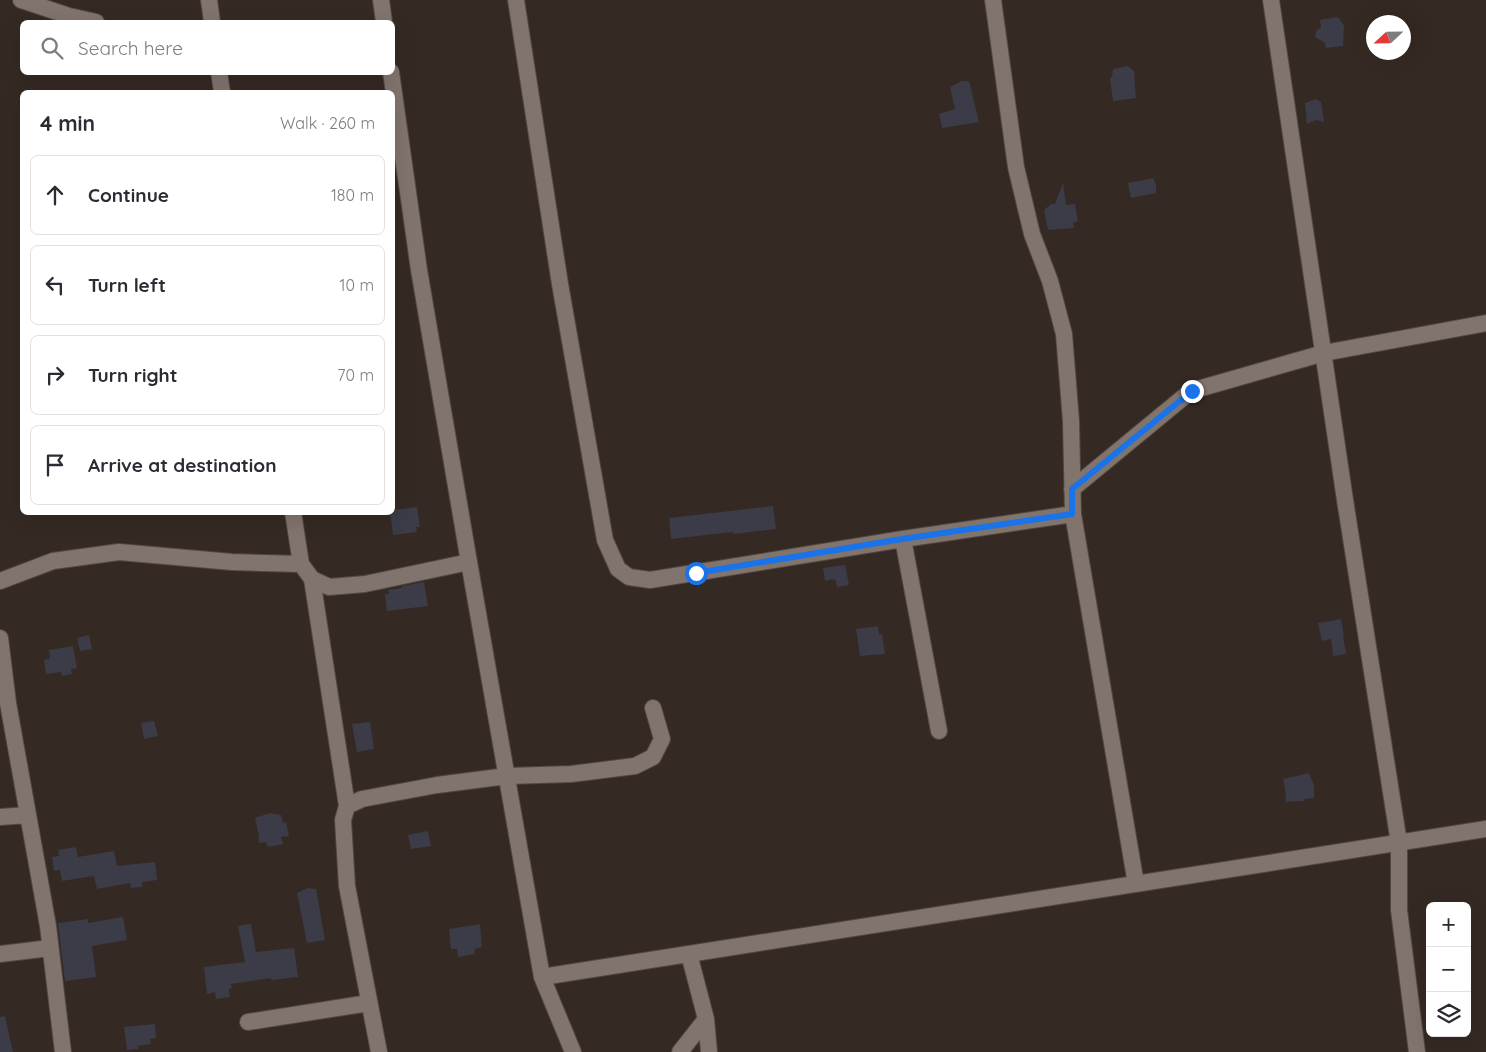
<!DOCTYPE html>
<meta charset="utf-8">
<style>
body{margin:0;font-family:Quicksand,sans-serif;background:#f2f2f3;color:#2b2b33}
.controls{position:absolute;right:15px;bottom:15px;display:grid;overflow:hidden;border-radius:8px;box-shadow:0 5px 20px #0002}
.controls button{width:45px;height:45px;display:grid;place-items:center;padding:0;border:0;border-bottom:1px solid #e1e1e2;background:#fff;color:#2b2b33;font:25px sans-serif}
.compass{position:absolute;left:1366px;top:15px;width:45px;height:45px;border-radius:50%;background:#fff;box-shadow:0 5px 20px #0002;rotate:248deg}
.stop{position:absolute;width:15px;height:15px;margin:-11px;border:4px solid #1a73e8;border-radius:50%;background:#fff}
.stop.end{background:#1a73e8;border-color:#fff;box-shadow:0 1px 5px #0008}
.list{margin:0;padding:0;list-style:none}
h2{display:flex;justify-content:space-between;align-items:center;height:65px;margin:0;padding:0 20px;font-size:21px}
h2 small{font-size:16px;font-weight:400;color:#7c7c81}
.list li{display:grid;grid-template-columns:32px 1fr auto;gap:15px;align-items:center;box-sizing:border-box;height:80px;margin:0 10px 10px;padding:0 10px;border:1px solid #e1e1e2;border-radius:8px}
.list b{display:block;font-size:19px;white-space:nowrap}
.list em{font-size:16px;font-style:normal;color:#7c7c81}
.icon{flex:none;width:28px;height:28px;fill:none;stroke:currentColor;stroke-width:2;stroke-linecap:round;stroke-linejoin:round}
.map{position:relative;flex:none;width:1486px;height:1052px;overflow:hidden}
.search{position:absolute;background:#fff;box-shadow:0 5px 20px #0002;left:20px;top:20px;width:375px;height:55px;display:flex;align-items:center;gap:12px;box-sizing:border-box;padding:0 18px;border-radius:8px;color:#7c7c81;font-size:19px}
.panel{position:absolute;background:#fff;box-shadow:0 5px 20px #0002;left:20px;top:90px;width:375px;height:425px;border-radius:8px}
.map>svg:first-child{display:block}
</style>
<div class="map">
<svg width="1486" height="1052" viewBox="0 0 1486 1052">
<rect width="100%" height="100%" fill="#352923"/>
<!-- building -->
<path fill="#3b3c47" d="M1338,17l6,9 -1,20 -17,2 -1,-5 -10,-6 1,-6 5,-3 -1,-8z
M1128,66l6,5 2,27 -23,3 -3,-23 2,-1 1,-8z
M962,81h7l10,41 -37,6 -3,-14 16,-5 -5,-22z
M1316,99l5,3 3,20 -8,-2 -9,4 -2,-21z
M1153,178l3,7v8l-25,5 -3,-15z
M1063,183l3,22 9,-1 3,17 -5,2 1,5 -26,2 -4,-20 7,-6h4z
M773,506l3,23 -43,5v-2l-62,7 -2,-21z
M417,507l3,20h-4l1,5 -24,3 -3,-23h2v-2z
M845,565l4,20 -12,2 -2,-8 -10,2 -2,-13z
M424,582l4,24 -41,5 -2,-17h4l-1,-4 14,-2v-2z
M1341,619l3,17h-1l3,18 -13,2 -2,-17 -9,2 -4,-18z
M878,626l1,9 3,-1 3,20 -25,2 -4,-27z
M89,635l3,14 -12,2 -3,-13z
M73,646l4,22 -6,1 1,5 -10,2 -1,-4 -15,2 -2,-14 6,-1 -1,-9z
M154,721l4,15 -14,3 -3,-16z
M370,722l4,27 -17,3 -5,-28z
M1309,773l5,12v13l-11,1 1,2 -18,1 -1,-14 -2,-9z
M270,813l11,2 2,8 3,-1 3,14 -8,1 2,7 -15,3 -2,-5 -7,1v-7l-4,-18z
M428,831l3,15 -20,3 -3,-14z
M76,847l2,10 36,-6 3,15 38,-4 2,18 -15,2v5l-11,1 -1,-5 -33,6 -3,-13 -32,5 -2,-11 -6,1 -2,-14 7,-1 -1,-6z
M308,888l8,1 9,51 -18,3 -10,-50z
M123,917l4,23 -35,6 4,31 -31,4 -7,-58 30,-4v4z
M251,924l5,28 38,-4 4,29 -27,3v-2l-40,6 1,4 -3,1 1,8 -14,2 -1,-7 -8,2 -3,-27 41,-5 -7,-36z
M480,924l2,23 -8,2 1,5 -17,3 -1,-8h-6l-2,-20z
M5,1016l8,36h-13v-35z
M155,1024l1,14 -6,1 1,5 -13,2v3l-11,1 -3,-23z"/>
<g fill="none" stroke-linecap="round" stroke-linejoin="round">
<defs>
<path id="minor" d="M21,0l48,16 27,6
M209,0l3,22
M381,0l3,22
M516,0l44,284 45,256 13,29 11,8 21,3 253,-41 170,-25
M993,0l23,167 16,67 18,47 14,53 7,87 2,93 63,370
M1271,0l74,500 54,343v67l18,142
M219,72l3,20
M391,72l28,198 50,292 73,415 31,75
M1072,489l119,-98 133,-38 162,-30
M293,512l8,52 11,15 17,8 36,-3 104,-22
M903,539l36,192
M312,579l35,227 -4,14 4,66 32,166
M0,581l53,-20 66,-9 113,10 69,2
M0,638l8,65 40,223 15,126
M347,806l15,-7 75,-14 70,-9 64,-2 64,-8 18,-9 9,-18 -9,-31
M0,817l28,-2
M0,954l50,-6
M689,954l17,65 3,33
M542,977l944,-148
M248,1022l121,-19
M680,1052l26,-33"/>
</defs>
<!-- minor casing -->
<use href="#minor" stroke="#514842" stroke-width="18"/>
<!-- minor -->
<use href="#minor" stroke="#81746d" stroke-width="16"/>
</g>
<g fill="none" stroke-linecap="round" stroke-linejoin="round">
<!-- route -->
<path stroke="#1a73e8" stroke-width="6" d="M696,573l206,-34 170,-25v-25l120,-98"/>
</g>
</svg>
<div class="controls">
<button>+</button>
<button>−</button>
<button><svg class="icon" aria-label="layers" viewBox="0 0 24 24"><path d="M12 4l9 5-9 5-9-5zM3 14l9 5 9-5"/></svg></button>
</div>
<svg class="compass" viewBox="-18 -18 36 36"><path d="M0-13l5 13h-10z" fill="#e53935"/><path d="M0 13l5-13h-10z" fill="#7c7c81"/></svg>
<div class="stop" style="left:696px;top:573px"></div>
<div class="stop end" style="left:1192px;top:391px"></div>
<div class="search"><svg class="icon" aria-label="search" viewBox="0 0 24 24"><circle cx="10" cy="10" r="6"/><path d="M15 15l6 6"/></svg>Search here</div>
<section class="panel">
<h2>4 min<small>Walk · 260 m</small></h2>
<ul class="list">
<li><svg class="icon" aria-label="ahead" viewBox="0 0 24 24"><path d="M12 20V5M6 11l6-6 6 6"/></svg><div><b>Continue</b></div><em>180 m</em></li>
<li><svg class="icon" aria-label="left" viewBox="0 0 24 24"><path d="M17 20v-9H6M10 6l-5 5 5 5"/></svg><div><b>Turn left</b></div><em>10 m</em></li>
<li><svg class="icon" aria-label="right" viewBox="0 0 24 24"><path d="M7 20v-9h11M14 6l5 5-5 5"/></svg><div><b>Turn right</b></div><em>70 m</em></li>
<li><svg class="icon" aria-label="arrive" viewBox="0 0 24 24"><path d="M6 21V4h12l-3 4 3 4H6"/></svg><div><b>Arrive at destination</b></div></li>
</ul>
</section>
</div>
